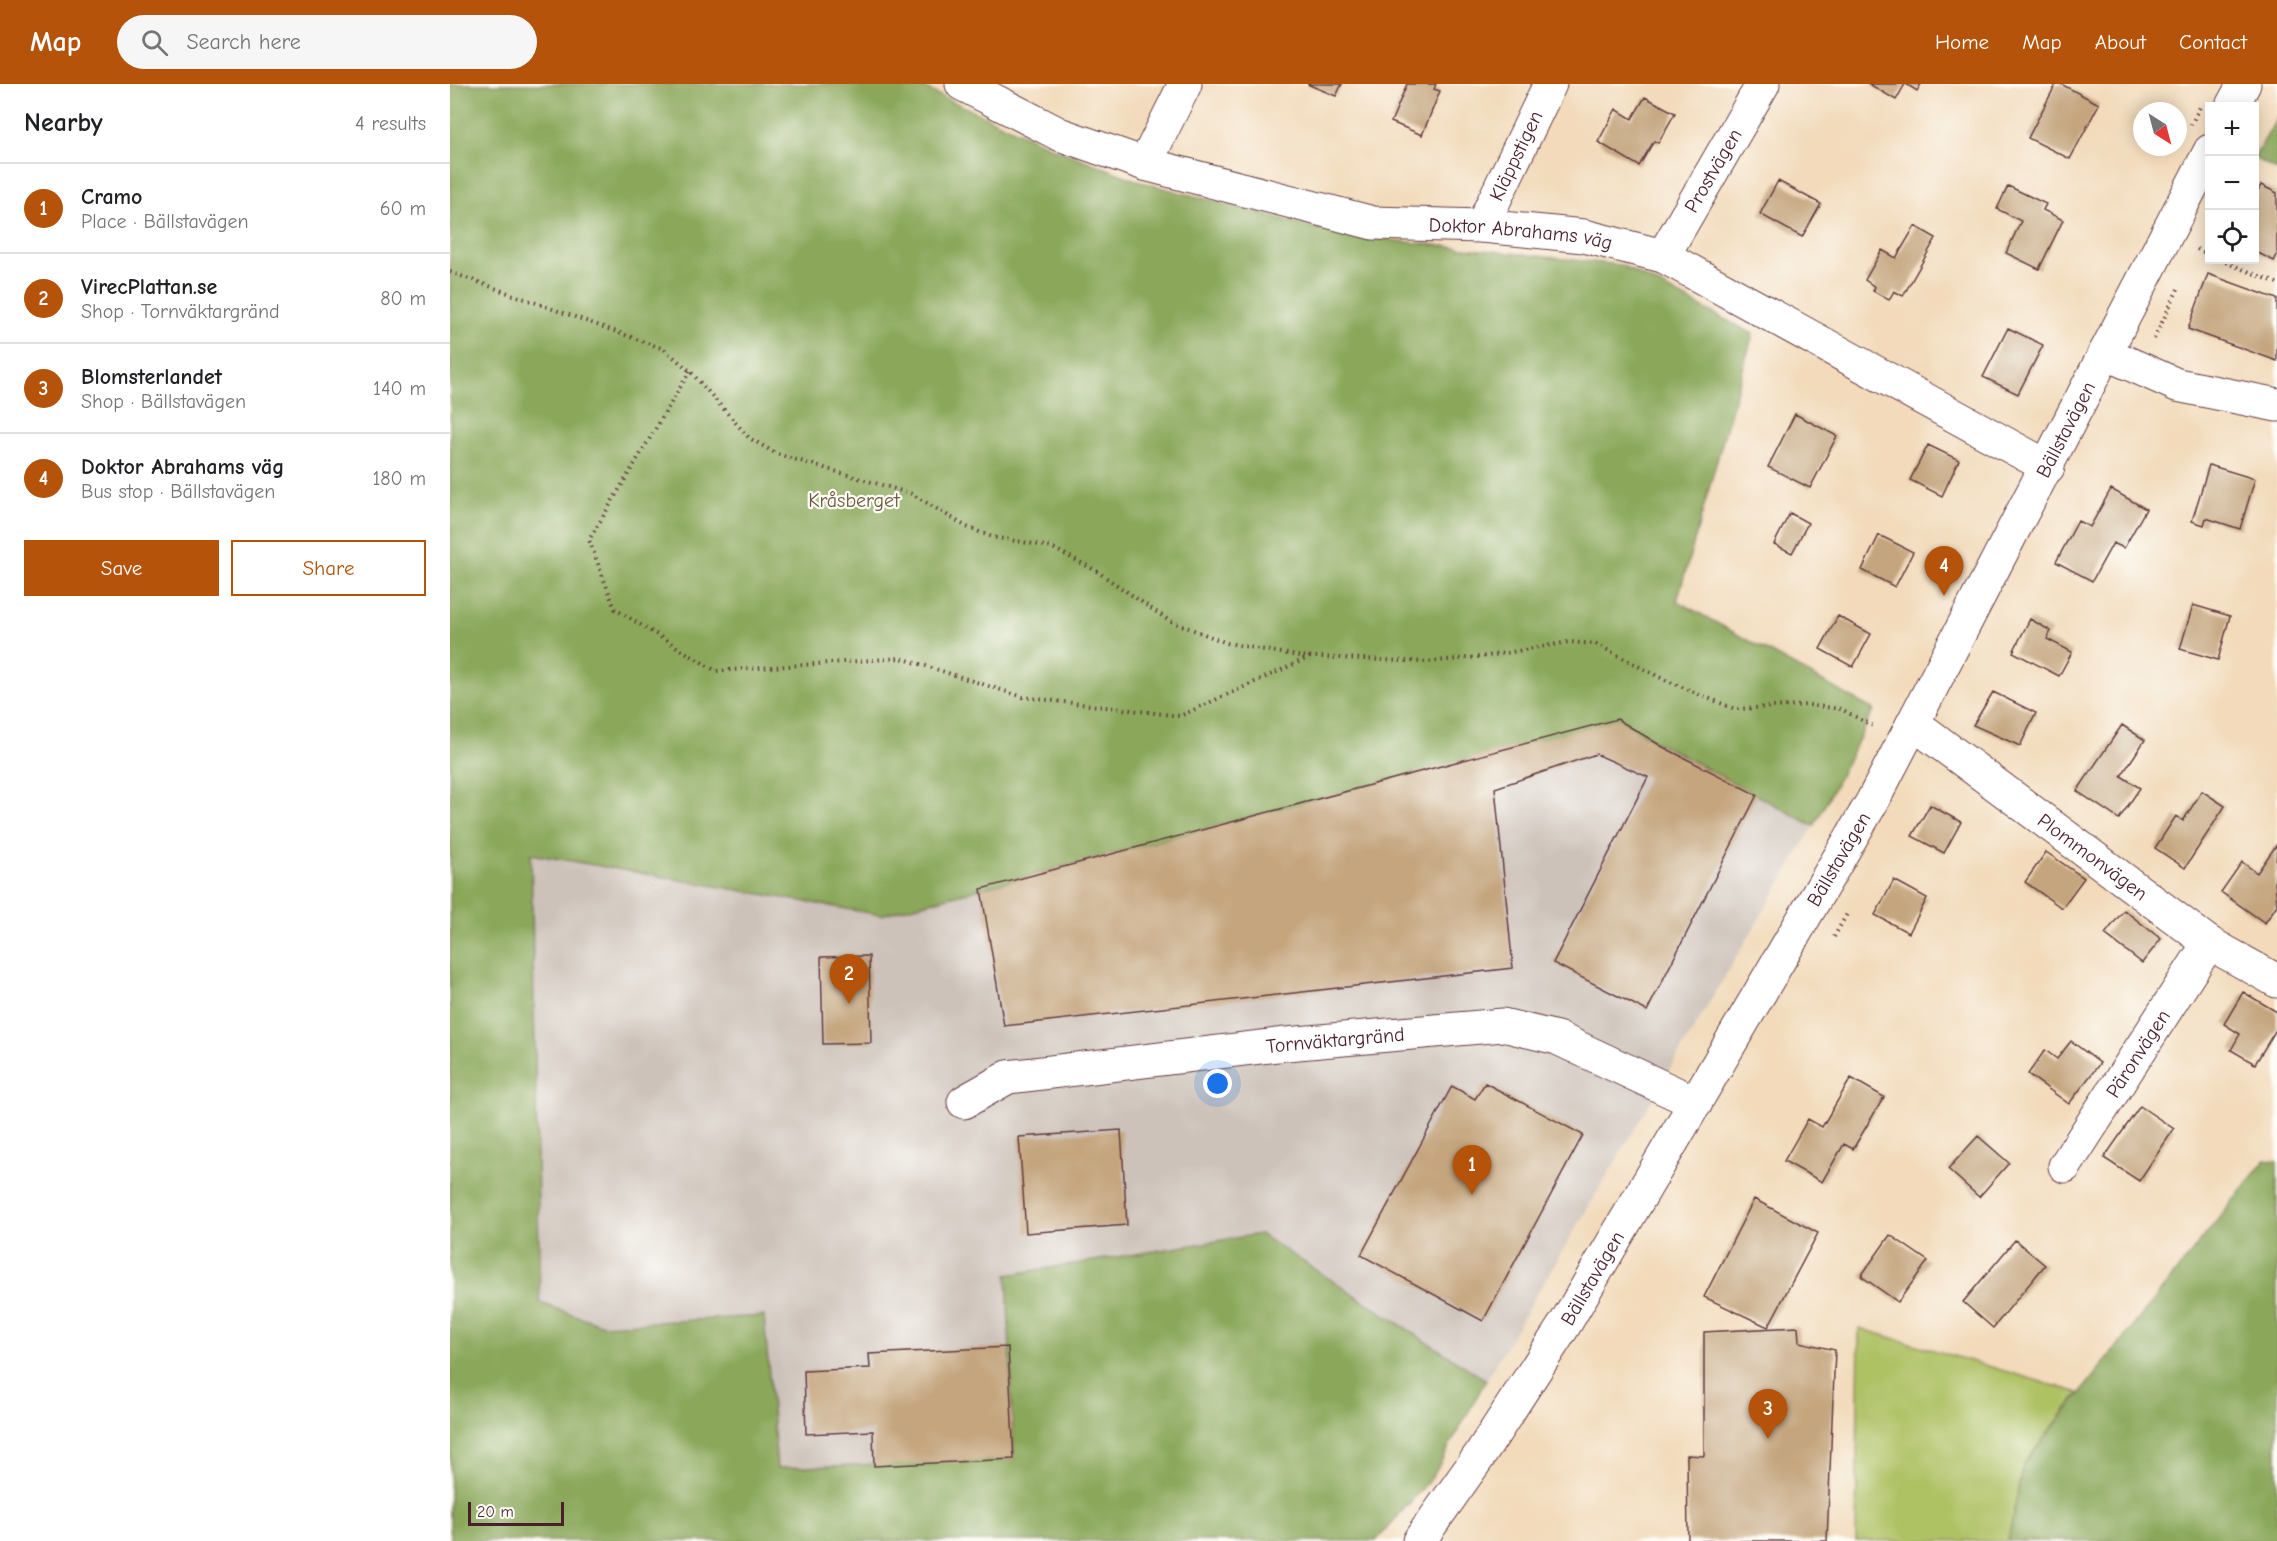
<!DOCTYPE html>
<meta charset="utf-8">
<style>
body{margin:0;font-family:"Comic Neue",sans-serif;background:#f6f6f6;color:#202124}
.controls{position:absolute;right:18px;top:18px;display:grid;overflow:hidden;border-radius:0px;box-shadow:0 3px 15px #0003}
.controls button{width:54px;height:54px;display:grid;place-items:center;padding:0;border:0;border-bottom:2px solid #e0e0e0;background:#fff;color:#202124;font:30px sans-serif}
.compass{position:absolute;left:1683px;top:18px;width:54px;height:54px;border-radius:50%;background:#fff;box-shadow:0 3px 15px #0003;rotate:144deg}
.scale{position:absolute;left:18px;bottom:15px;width:96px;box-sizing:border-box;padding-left:6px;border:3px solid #4a1f2b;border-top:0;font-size:16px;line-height:21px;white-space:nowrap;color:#4a1f2b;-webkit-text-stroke:4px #fdfcf7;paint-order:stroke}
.you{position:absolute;left:768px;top:1000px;width:21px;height:21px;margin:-15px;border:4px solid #fff;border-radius:50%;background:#1a73e8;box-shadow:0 0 0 9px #1a73e833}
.badge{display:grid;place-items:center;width:39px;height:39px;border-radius:50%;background:#b45309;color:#fff;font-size:20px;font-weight:700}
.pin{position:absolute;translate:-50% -50px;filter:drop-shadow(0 2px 3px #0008)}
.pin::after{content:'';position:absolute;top:32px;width:21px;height:18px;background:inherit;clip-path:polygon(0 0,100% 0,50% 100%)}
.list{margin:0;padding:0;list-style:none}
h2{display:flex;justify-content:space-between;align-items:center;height:78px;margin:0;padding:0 24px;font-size:26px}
h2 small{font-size:20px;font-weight:400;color:#757577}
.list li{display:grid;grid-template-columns:39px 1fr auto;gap:18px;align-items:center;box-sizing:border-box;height:90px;padding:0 24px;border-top:2px solid #e0e0e0}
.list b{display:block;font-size:22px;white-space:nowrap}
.list p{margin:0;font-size:20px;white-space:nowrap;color:#757577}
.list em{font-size:20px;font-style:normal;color:#757577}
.actions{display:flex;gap:12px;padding:18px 24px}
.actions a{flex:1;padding:14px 0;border:2px solid #b45309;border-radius:0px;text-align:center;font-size:21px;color:#b45309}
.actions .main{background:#b45309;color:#fff}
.icon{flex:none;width:33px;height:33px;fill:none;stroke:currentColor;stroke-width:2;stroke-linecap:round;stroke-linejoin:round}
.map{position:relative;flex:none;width:1827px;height:1457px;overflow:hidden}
header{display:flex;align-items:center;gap:36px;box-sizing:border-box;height:84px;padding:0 30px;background:#b45309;color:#fff}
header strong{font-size:28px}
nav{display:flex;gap:33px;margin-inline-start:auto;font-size:21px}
.search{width:420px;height:54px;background:#f6f6f6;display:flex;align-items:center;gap:15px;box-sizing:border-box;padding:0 21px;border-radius:33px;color:#757577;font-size:22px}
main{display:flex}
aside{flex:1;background:#fff}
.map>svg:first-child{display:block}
</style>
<header>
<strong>Map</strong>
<div class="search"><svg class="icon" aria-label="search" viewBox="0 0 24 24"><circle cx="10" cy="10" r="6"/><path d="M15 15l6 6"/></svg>Search here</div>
<nav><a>Home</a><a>Map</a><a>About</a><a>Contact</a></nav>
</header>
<main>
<aside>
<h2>Nearby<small>4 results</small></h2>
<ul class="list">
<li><span class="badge">1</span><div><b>Cramo</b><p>Place · Bällstavägen</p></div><em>60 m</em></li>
<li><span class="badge">2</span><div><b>VirecPlattan.se</b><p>Shop · Tornväktargränd</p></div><em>80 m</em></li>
<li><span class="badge">3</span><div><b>Blomsterlandet</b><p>Shop · Bällstavägen</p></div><em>140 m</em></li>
<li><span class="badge">4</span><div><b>Doktor Abrahams väg</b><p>Bus stop · Bällstavägen</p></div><em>180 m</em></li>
</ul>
<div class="actions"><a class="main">Save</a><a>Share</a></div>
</aside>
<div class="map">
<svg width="1827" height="1457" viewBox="0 0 1827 1457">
<rect width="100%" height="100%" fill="#fdfcf7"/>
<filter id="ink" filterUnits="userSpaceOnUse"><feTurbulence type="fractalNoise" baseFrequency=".0167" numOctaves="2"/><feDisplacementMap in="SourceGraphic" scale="12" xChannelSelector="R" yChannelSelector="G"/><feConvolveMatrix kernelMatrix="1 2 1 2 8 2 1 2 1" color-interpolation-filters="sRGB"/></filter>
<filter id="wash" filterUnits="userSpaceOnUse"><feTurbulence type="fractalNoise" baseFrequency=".008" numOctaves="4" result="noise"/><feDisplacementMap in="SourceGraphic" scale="24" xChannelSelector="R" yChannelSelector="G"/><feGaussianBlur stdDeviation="1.35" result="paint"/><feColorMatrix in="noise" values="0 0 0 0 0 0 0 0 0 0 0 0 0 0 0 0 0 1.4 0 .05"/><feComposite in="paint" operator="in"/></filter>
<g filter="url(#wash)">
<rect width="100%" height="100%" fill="#f2daba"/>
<!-- industrial -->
<path fill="#cdc2b9" d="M1167,635l197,107 -328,554 -227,-146 -252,41 7,184 -238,9 -12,-152 -161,9 -63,-22 -9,-450 350,62z"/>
<!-- green -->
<path fill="#aec164" stroke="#7c7048" stroke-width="1.5" d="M1409,1244l220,65 -56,72 -15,76h-152z"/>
<!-- forest -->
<path fill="#8aa75a" stroke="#6a6342" stroke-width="1.5" d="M0,0h465l138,64 88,34 202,53 278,30 132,69 -76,267 197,109 -60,116 -198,-106 -735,195 -350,-61 9,449 63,22 161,-9 13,152 237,-9 -7,-184 253,-41 226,146 -53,96 -57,65h-926z
M1827,34v52l-23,-12z
M1815,1076l12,2v379h-269l15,-76z"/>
<g id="blocks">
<!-- building -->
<path fill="#c4a57e" d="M857,0h35l-6,12z
M957,0h29l-2,5 6,2 -18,44 -31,-13z
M1419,0h36l-9,16z
M1456,0h15l-4,7z
M1606,0h5l38,20 -29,55 -42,-21z
M1195,13l30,16 -17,30 -4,-2 -15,25 -41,-24 18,-33 16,10z
M1328,97l43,23 -19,33 -42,-23z
M1811,101l16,8v62l-3,6 -20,-10v-52z
M1558,102l38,18 -3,6 20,10 -24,49 -33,-16 15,-32 -24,-12z
M1465,142l21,12 -33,58 -9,-5 -5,9 -16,-9 2,-4 -10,-7 17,-30 14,8z
M1758,190l69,25v62l-89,-32z
M1558,244l35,17 -25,49 -35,-17z
M1345,330l42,22 -27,52 -42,-21z
M1478,361l31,15 -17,36 -32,-16z
M1759,381l46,14 -15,50 -34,-11 -2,7 -12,-4z
M1661,405l35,20 -22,39 -11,-5 -21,38 -36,-19 22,-41 12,6z
M1340,429l18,10 -16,30 -18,-9z
M1429,451l34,17 -18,35 -33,-17z
M1743,521l37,11 -12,44 -38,-11z
M1388,532l33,18 -18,33 -33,-18z
M1580,535l21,12 -4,8 25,13 -13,24 -46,-24z
M1543,608l43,21 -16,33 -47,-21z
M1167,635l46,28 94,48 -110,216 -94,-48 95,-186 -52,-23 -101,34 18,180 -509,58 -23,-137z
M1672,641l23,15 -24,36 19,12 -21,31 -42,-28z
M1752,707l23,15 -40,62 -30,-20 21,-32 7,5z
M1480,721l31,17 -17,31 -32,-17z
M1827,760l-2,39 2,22 -12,18 -44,-31 21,-30 15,11z
M1596,768l38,26 -22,30 -37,-26z
M1444,796l33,18 -18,35 -34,-18z
M1674,826l37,29 -19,24 -37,-29z
M419,872l2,87 -48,1 -2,-87z
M1793,908l34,20v16l-22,36 -24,-14 9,-16 -16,-10z
M1621,957l29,22 -31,41 -41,-30 17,-24 12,9z
M1401,994l33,19 -31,52 -9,-5 -22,38 -38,-21 24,-42 14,8z
M1035,999l98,52 -100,186 -122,-66 91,-169 23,13z
M1690,1022l34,23 -35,52 -35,-23z
M671,1046l6,95 -101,8 -7,-96z
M1528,1052l31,27 -30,34 -31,-28z
M1304,1115l64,34 -50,94 -64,-30z
M1440,1151l38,26 -30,41 -37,-26z
M1565,1156l30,25 -52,63 -30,-26z
M1348,1243l1,15 36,8 -8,191h-139l-1,-86 17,1v-124z
M558,1263l6,112 -140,7 -1,-35 -67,3 -2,-63 66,-3 -1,-14z"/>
</g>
</g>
<g filter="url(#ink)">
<use href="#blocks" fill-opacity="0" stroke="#633b40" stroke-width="1.5"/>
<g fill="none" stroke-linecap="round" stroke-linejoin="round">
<defs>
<g id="minor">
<path id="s1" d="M512,0l97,50 86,30 228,59 109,3 102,10 79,20 385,211"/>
<path d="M695,80l40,-80"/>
<path id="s2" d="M1032,142l68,-142"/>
<path id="s3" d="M1213,172l100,-172"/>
<path d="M1655,269l72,32 100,20"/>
<path id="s4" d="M1463,639l296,220 68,38"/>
<path id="s5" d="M514,1018l44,-25 278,-33 217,-19 54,13 139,65"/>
<path id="s6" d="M1615,1082l144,-223"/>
</g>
<g id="tertiary">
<path d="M1782,22l12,-22"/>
<path id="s7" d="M969,1457l61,-86 85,-131 307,-522 338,-651"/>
</g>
</defs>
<!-- minor casing -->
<use href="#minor" stroke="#633b40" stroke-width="35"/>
<!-- tertiary casing -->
<use href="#tertiary" stroke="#633b40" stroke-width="35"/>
<!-- path -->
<path stroke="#633b40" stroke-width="4" stroke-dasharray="1.5 4.5" stroke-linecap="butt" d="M1741,41l9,-18
M1747,165l13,6
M1770,176l57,23
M0,188l214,77 26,22 59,67 28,16 135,40 55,33 25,10 59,10 44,23 73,50 59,23 71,13 129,6 61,-6 81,-14 27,2 69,36 70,29 74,-4 32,4 34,18
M1704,255l24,-50
M240,287l-101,169 26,69 101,62 185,-13 122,39 157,19 132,-60
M1384,853l14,-25"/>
<!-- minor -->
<use href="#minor" stroke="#fff" stroke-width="33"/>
<!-- tertiary -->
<use href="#tertiary" stroke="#fff" stroke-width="33"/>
</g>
</g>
<g text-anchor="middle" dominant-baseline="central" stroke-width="4.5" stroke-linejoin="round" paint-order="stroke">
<!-- street labels -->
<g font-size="20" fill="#4a1f2b" stroke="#fdfcf7">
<text stroke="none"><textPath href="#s2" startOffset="78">Kläppstigen</textPath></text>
<text stroke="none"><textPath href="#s3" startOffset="99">Prostvägen</textPath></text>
<text stroke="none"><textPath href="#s1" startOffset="584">Doktor Abrahams väg</textPath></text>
<text stroke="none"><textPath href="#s7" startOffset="1287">Bällstavägen</textPath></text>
<text stroke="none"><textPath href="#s4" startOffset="224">Plommonvägen</textPath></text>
<text stroke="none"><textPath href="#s7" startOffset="801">Bällstavägen</textPath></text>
<text stroke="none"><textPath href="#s5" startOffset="380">Tornväktargränd</textPath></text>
<text stroke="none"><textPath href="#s6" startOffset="134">Päronvägen</textPath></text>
<text stroke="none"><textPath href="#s7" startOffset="315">Bällstavägen</textPath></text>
</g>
<!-- park labels -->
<g font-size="20" fill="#6d583f" stroke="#fdfcf7">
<text x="404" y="416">Kråsberget</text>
</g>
</g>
</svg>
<div class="controls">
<button>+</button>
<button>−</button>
<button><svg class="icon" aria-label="locate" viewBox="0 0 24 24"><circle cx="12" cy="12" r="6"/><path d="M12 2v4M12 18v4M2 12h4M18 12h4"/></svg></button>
</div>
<svg class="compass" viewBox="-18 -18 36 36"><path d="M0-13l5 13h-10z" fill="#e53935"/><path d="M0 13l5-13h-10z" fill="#757577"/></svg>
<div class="scale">20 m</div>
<div class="you"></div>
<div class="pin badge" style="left:1022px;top:1111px">1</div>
<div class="pin badge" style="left:399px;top:920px">2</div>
<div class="pin badge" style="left:1318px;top:1355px">3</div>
<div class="pin badge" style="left:1494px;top:512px">4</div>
</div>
</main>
